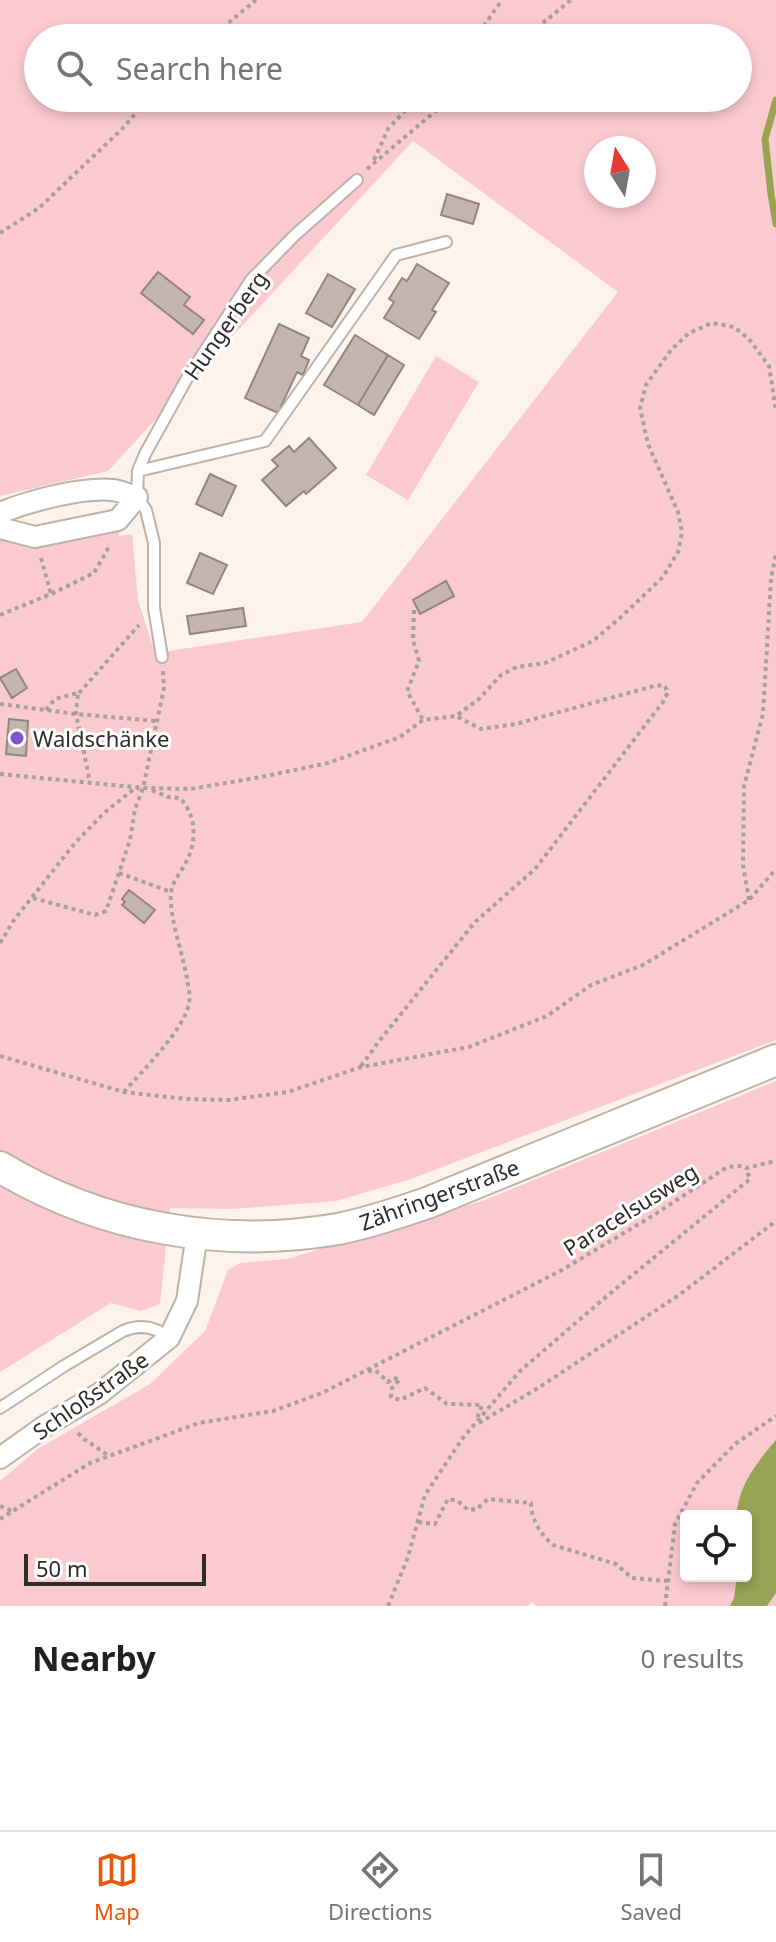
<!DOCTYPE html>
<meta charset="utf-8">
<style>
body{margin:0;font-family:"Noto Sans",sans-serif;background:#f2f2f2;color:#202124}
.controls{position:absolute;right:24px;bottom:24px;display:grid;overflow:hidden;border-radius:8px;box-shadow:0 4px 12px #0003}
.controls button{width:72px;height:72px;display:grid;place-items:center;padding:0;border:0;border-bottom:2px solid #e0e0e0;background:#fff;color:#202124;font:40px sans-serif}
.compass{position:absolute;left:584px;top:136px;width:72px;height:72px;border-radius:50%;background:#fff;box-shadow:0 4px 12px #0003;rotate:349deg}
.scale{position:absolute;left:24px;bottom:20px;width:182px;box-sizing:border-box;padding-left:8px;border:4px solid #302c28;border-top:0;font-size:22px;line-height:28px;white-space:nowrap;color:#302c28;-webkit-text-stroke:6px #fff;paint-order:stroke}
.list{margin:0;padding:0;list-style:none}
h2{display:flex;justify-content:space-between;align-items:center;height:104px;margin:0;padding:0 32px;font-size:34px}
h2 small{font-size:26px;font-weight:400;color:#757577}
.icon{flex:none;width:44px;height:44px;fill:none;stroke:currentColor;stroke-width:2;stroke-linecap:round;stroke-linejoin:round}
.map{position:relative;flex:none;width:776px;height:1606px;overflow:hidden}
.search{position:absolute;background:#fff;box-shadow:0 4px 12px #0003;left:24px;right:24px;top:24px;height:88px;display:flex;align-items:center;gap:20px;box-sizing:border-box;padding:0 28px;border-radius:44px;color:#757577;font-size:30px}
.sheet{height:224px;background:#fff}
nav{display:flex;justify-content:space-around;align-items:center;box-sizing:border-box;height:112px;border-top:2px solid #e0e0e0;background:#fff;font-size:22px;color:#757577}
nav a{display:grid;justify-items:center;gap:4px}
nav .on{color:#ea580c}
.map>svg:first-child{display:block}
</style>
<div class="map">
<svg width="776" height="1606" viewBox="0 0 776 1606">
<rect width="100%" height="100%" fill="#fdf3eb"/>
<!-- green -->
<path fill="#fbcace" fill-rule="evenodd" d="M0,0h776v1040l-365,139 -75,22 -104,8 -62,-1 -10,96 -19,7 -30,-8 -111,69v-844l35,9 83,-17 1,16 13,-2 6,66 17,53 207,-31 256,-330 -205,-151 -305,330 -108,25zM38,38h700v60h-700zM596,148h48v48h-48z
M436,356l43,26 -71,118 -42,-25z
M776,1081v525h-240l-3,-4 -6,4h-527v-125l39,-33 111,-64 55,-53 23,-61 12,-7 47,-4 198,-59zM686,1516h60v60h-60z"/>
<!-- water -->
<path fill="#97a454" d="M776,1440v153l-9,13h-37l4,-8 3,-22h9v-60h-9c0,-29 21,-55 39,-76z"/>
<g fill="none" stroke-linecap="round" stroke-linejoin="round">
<!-- stream -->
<path stroke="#97a454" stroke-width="7" d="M776,100l-11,39 6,55 5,30"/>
</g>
<!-- building -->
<path fill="#c5b5af" stroke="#948580" stroke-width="2" d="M447,194l32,10 -6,20 -32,-9z
M417,264l32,19 -17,27 4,2 -17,27 -35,-21 10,-16 -5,-3 13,-21 5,3z
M158,272l32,25 -6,8 20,15 -11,14 -52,-41z
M328,274l27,15 -23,38 -26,-14z
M279,324l30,14 -8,18 8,4 -6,15 -6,-3 -19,41 -33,-15z
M355,335l33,20 -30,50 -34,-20z
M388,355l16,10 -30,50 -16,-10z
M309,438l27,30 -30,26 -2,-3 -18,15 -24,-26 16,-14 -6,-6 17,-14 5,6z
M210,474l26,12 -14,30 -26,-12z
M200,553l27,12 -14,29 -26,-11z
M446,581l8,15 -34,18 -7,-14z
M243,608l3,18 -56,8 -3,-18z
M16,669l11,19 -15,10 -12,-20z
M9,719l19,2 -2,35 -20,-2z
M129,890l26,20 -11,13 -22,-18 3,-3 -3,-3z"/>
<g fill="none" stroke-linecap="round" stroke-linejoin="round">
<defs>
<path id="service" d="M138,471l127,-30 131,-186 50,-13
M162,657l-8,-49v-65l-8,-33 -9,-13 1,-26 7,-17 41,-74 65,-100 44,-45 62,-55
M0,1408l64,-42 59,-35c17,-7 32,-5 46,7"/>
<path id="minor" d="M0,513c29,-12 81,-26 113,-23 8,1 16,5 24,7l-19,23 -83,17 -35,-9
M0,1458l45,-32 54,-32 70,-56 18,-37 10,-67"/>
<path id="secondary" d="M0,1167c102,61 221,82 338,62 30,-6 60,-16 89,-26l349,-143"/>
</defs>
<!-- service casing -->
<use href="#service" stroke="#bdb2a7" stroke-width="14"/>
<!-- minor casing -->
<use href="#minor" stroke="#bdb2a7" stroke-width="24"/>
<!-- secondary casing -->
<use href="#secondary" stroke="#bdb2a7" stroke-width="34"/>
<!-- path -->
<path stroke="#a79f99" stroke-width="4" stroke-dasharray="4 4" stroke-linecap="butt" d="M210,38l46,-38
M473,38l10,-11 19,-27
M524,38l47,-38
M374,160l14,-31 29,-31
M367,169l84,-71
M0,233l39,-25 83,-79 27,-31
M41,558l10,36
M414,610l-1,30 6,21 -12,30 16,29
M0,615l51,-21 43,-21 16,-28
M79,693l60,-68
M0,704l76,10 80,7
M46,710l9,-11 23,-6 -2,21 14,68
M0,774l143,14 47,1 71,-12 67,-14 72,-26 23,-17 33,-4 23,-17 22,-24 16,-8 28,-4 48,-22 28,-24 42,-40 15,-25 4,-20 -4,-20 -30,-68 -8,-36 6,-23 25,-35 18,-17 23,-10 22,4 15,12 20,27 7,45
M119,873l52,19
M33,898l62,17 11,-4 24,-71 5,-31 8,-21 21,-100 -1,-17
M749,900l-6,-35 1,-79 19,-72 8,-135 5,-26
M0,943l14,-23 61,-77 29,-30 30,-24 5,-1
M0,1056l124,36 63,7 41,1 60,-8 73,-25 108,-20 78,-31 44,-31 52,-20 106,-65 27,-31
M361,1066l19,-26 95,-118 60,-53 128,-167 5,-10 -4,-7 -10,1 -138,38 -35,5 -25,-13
M124,1092c18,-21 61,-63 65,-89 2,-8 -1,-17 -2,-24 -4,-25 -18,-62 -16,-85 0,-10 8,-19 13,-28 13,-22 14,-48 -4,-68l-12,-1 -17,-7
M368,1371l7,-1 13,12 5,-4 7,1 -8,9 -1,9 9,3 25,-12 22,16 35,1 -6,16
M479,1423l59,-35 141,-93 97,-74
M78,1433l6,6 25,17
M0,1506l12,5
M0,1519l90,-56 109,-40 74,-12 49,-18 240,-123 92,-55 73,-48 12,-1 7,2 30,-7
M418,1522l17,2 13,-25 10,2 10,9 9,-1 11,-10 43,4c0,16 10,32 22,42l63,19 16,14 35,3
M388,1606l20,-49 17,-62 37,-56 58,-68 87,-75 143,-117 -4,-11
M665,1606l10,-82 22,-41 38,-39 41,-28"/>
<!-- service -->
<use href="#service" stroke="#fff" stroke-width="10"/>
<!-- minor -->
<use href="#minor" stroke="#fff" stroke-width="20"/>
<!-- secondary -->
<use href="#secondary" stroke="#fff" stroke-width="30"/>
</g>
<!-- markers -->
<circle fill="#7e55ce" stroke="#fff" stroke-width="3" cx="17" cy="738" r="8"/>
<g text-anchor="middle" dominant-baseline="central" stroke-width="6" stroke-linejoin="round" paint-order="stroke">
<!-- street labels -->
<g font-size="22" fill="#302c28" stroke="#fff">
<text transform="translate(225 325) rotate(-55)">Hungerberg</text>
<text transform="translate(439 1194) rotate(-20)">Zähringerstraße</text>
<text transform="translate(630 1209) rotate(-32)">Paracelsusweg</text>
<text transform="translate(90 1395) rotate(-35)">Schloßstraße</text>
</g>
<!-- poi labels -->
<g font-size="22" fill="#302c28" stroke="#fff" text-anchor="start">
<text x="33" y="738">Waldschänke</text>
</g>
</g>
</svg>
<div class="controls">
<button><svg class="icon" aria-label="locate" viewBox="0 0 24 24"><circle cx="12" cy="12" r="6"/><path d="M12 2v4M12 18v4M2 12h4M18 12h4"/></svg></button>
</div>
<svg class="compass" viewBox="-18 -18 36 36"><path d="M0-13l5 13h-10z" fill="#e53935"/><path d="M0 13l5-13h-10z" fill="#757577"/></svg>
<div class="scale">50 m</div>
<div class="search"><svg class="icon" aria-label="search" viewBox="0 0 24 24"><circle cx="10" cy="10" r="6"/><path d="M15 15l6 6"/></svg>Search here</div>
</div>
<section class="sheet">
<h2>Nearby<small>0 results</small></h2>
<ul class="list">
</ul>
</section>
<nav>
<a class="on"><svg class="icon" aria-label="map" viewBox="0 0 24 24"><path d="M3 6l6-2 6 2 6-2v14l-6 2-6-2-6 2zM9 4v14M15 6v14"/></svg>Map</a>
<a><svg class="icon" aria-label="directions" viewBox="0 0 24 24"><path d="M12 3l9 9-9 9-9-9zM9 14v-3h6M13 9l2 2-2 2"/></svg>Directions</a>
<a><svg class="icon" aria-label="saved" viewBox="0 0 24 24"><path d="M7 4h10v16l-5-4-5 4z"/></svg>Saved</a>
</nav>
